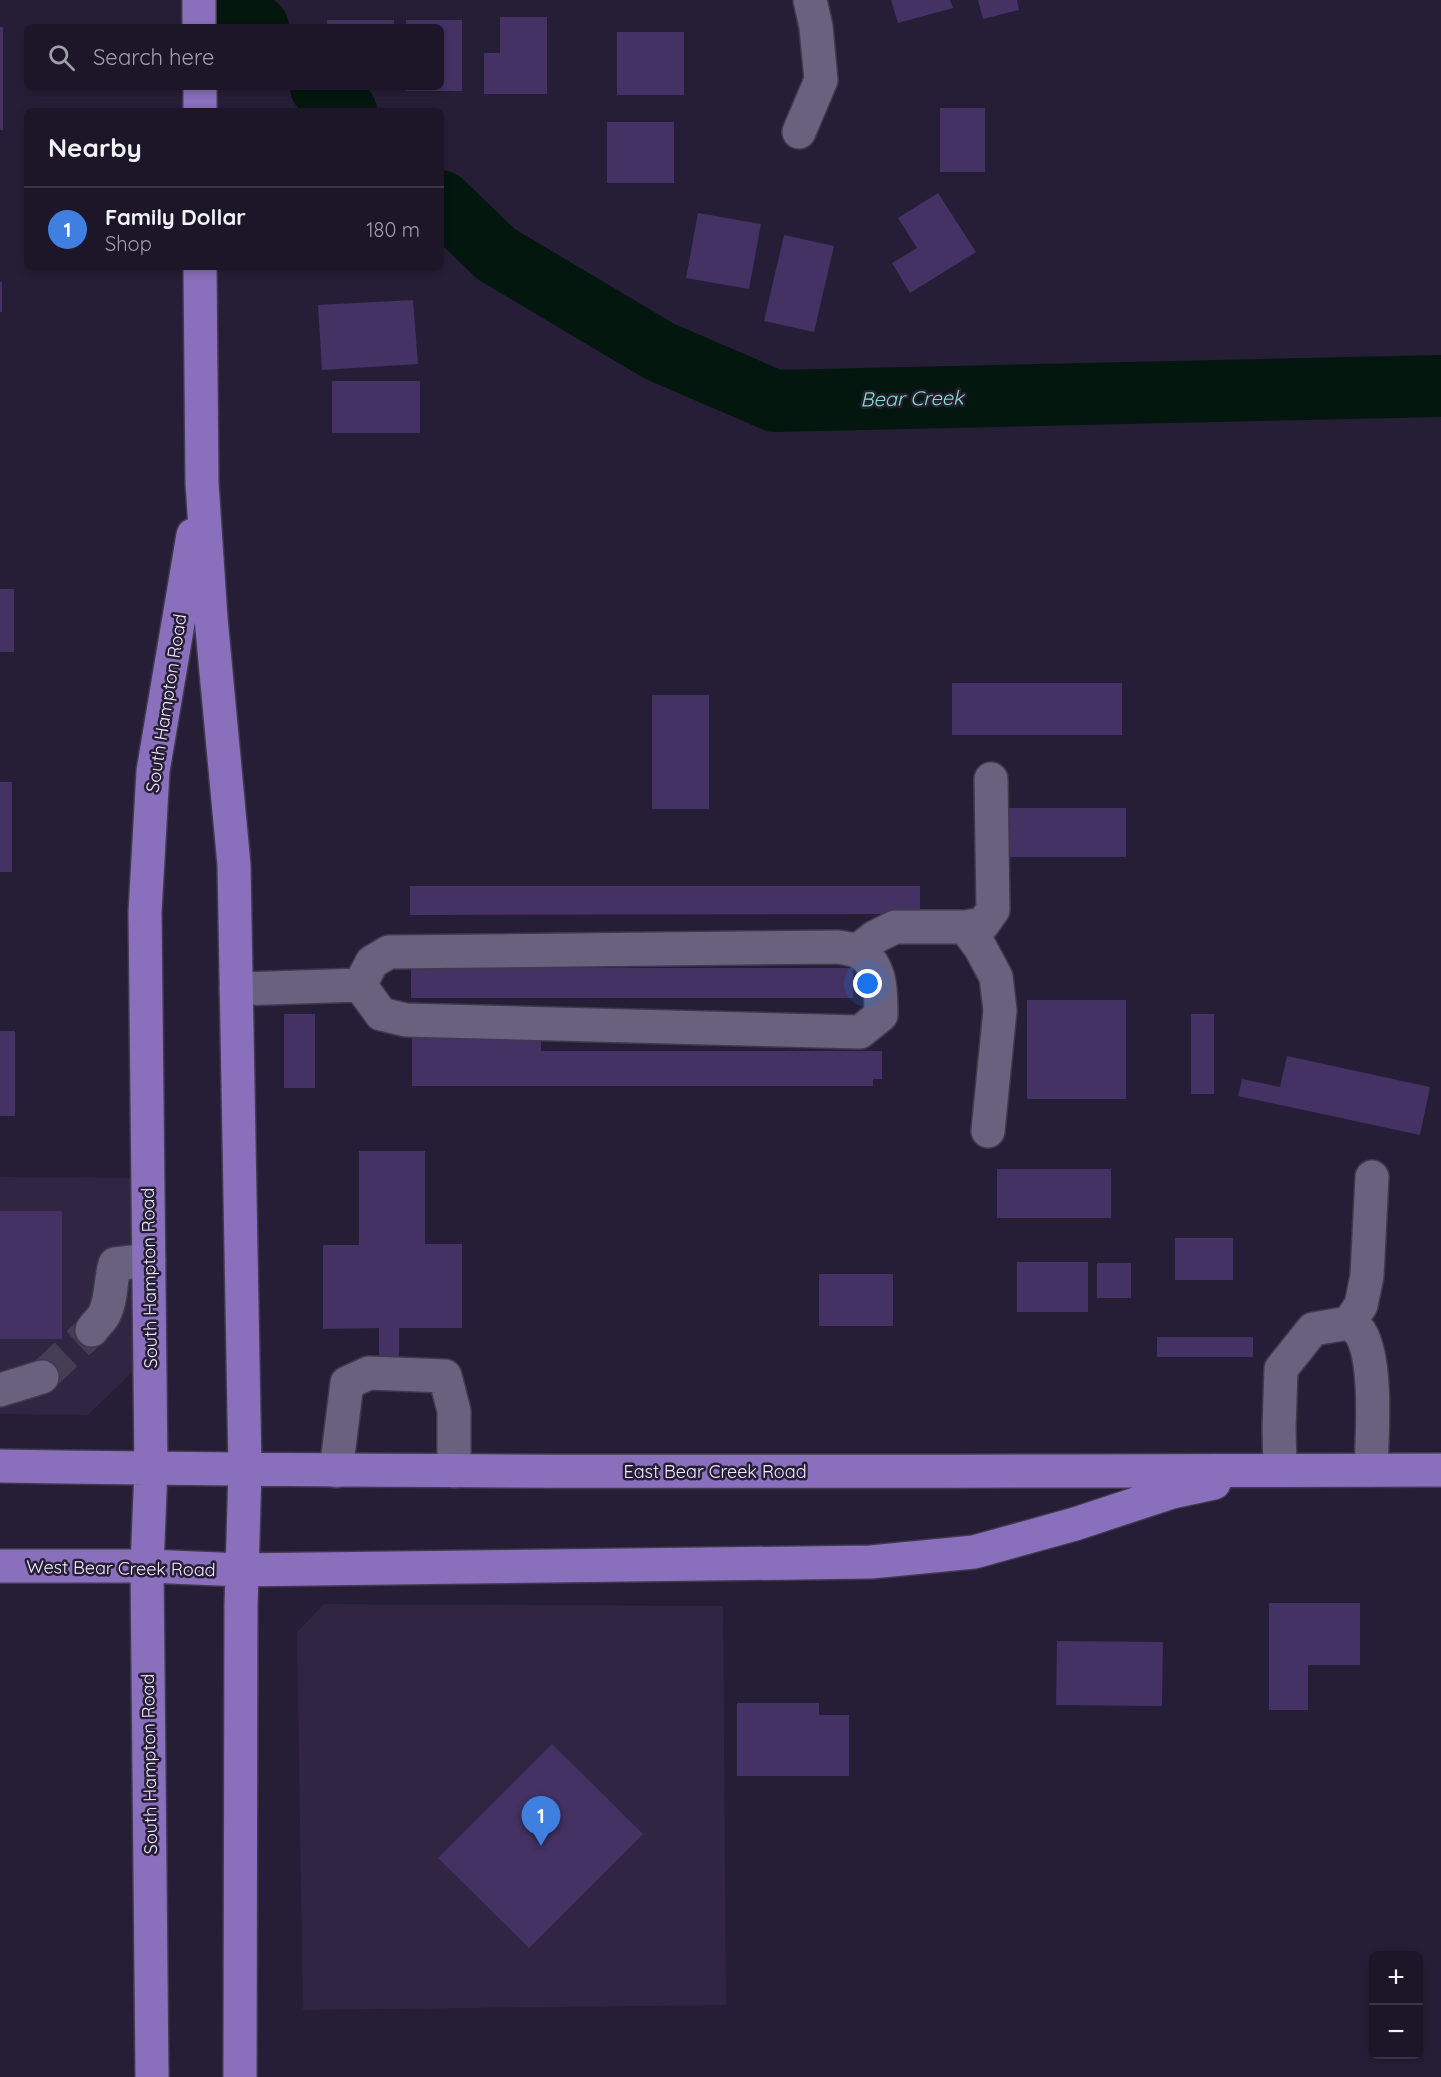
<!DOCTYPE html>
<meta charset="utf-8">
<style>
body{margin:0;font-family:Quicksand,sans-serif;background:#251f30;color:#f1f3f6}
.controls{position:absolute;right:18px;bottom:18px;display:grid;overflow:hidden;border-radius:9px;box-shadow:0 3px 9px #0003}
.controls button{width:54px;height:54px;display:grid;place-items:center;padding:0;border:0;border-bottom:2px solid #3a3545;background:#1c1628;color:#f1f3f6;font:30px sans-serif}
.you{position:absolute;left:868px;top:984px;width:21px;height:21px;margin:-15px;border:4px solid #fff;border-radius:50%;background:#1a73e8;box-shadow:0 0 0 9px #1a73e833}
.badge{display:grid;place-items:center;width:39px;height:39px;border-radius:50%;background:#b45309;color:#fff;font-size:20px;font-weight:700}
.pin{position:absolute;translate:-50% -50px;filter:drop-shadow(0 2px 3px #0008)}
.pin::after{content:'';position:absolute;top:32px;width:21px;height:18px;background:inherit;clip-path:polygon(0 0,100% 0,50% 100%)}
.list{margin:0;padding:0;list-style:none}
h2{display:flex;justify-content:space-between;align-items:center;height:78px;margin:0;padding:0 24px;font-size:26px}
h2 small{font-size:20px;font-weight:400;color:#a09fa8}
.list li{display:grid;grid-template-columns:39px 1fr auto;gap:18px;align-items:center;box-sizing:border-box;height:84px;padding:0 24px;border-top:2px solid #3a3545}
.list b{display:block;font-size:22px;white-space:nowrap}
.list p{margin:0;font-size:20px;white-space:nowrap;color:#a09fa8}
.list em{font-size:20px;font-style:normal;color:#a09fa8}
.icon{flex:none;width:33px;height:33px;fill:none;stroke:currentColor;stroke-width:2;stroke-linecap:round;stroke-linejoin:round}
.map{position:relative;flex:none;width:1441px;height:2077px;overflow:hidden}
.search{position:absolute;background:#1c1628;box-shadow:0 3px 9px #0003;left:24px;top:24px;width:420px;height:66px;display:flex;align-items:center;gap:15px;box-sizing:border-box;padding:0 21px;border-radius:9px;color:#a09fa8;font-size:22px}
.panel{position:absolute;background:#1c1628;box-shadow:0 3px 9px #0003;left:24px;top:108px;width:420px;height:162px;border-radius:9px}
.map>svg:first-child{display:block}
</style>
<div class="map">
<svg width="1441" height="2077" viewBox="0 0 1441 2077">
<rect width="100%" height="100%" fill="#261e36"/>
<!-- built -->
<path fill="#302644" d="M0,1177l150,1 2,175 -64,62 -88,-1z
M324,1604l399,2 3,399 -423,5 -6,-378z"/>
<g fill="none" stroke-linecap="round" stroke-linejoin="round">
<!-- river -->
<path stroke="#03170e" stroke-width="62" d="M228,5l30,22
M321,87l25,24
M441,201l55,53 163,97 116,50 666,-15"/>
</g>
<!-- building -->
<path fill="#433263" d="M891,0h59l3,8 -55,15z
M978,0h39l2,10 -36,9z
M500,17h47v77h-63v-41h16z
M327,20h67v7h-67z
M406,20h56v71h-56v-4h35v-60h-35z
M0,27h3v103h-3z
M617,32h67v63h-67z
M940,108h45v64h-45z
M607,122h67v61h-67z
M938,193l38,59 -66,41 -18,-30 25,-15 -19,-30z
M698,213l63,11 -12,65 -63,-11z
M784,235l50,11 -20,86 -50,-11z
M0,282h2v30h-2z
M413,300l5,64 -96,6 -4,-65z
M332,381h88v52h-88z
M0,589h14v63h-14z
M952,683h170v52h-170z
M652,695h57v114h-57z
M0,782h12v90h-12z
M1006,808h120v49h-120z
M410,886h510v28l-510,1z
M411,968h442v30h-442z
M1027,1000h99v99h-99z
M284,1014h31v74h-31z
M1191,1014h23v80h-23z
M0,1031h15v85h-15z
M412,1035h129v16h341v28h-9v7h-461z
M1287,1056l143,31 -10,48 -182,-39 4,-17 38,8z
M359,1151h66v93h37v84h-63v34h-20v-34l-56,1v-84h36z
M997,1169h114v49h-114z
M0,1211h62v128h-62z
M1175,1238h58v42h-58z
M1017,1262h71v50h-71z
M1097,1263h34v35h-34z
M819,1274h74v52h-74z
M1157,1337h96v20h-96z
M1269,1603h91v62h-52v45h-39z
M1057,1641l106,1 -1,64 -106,-1z
M737,1703h82v12h30v61h-112z
M552,1744l91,90 -114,114 -91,-90z"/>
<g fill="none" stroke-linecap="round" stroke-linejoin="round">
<!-- minor-tunnel -->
<path stroke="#443d54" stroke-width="33" stroke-dasharray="33 16" stroke-linecap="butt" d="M42,1377l50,-47"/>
<defs>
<path id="minor" d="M799,132l22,-52 -5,-53 -6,-27
M965,927l15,20 16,30 4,33 -12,121
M857,951l18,-14 20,-10h70l18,-3 10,-14 -2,-131
M236,989l124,-4 12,-23 17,-10 449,-5c6,1 13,2 19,4 25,12 24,41 24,64l-21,17 -454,-12 -25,-6 -21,-29
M1349,1323l12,-18 6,-29 5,-99
M92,1330c3,-5 9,-10 12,-15 8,-15 6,-35 11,-51l34,-4
M0,1390l42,-13
M1280,1469l-1,-41 2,-59 32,-40 36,-6c4,3 8,6 11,9 18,29 12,104 11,138
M336,1471l11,-88 22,-10 76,3 9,35v60"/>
<path id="major" d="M199,0v27
M200,87v24
M200,267l2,216 9,135 23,247 11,605 -4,136 -1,471
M0,1466c480,8 961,5 1441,4
M0,1566h147l95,4 629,-8 103,-10 101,-28 97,-32 42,-9
M152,2077l-5,-511 4,-97 -6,-557 8,-141 40,-236"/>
</defs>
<!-- minor casing -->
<use href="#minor" stroke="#40394e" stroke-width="36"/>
<!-- major casing -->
<use href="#major" stroke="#40394e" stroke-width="36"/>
<!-- minor -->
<use href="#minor" stroke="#69617e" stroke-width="33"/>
<!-- major -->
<use href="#major" stroke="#896fbc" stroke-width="33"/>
</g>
<g text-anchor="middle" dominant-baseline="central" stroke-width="5" stroke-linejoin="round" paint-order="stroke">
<!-- street labels -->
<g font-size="18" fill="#f0ecfd" stroke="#261e36">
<text transform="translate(166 703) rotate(-81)">South Hampton Road</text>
<text transform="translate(149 1278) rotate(-91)">South Hampton Road</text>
<text x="715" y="1471">East Bear Creek Road</text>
<text transform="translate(121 1568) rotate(1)">West Bear Creek Road</text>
<text transform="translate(149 1764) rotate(-91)">South Hampton Road</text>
</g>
<!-- water labels -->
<g font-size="20" font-style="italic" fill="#82e4b8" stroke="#261e36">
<text transform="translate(912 398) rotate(-1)">Bear Creek</text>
</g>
</g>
</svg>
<div class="controls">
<button>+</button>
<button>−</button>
</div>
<div class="you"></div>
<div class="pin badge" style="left:541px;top:1846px;background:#3f7fe0">1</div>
<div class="search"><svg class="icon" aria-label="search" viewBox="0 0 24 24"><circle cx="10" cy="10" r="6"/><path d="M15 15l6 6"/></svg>Search here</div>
<section class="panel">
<h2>Nearby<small></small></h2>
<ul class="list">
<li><span class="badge" style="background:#3f7fe0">1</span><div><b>Family Dollar</b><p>Shop</p></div><em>180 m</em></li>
</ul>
</section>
</div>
